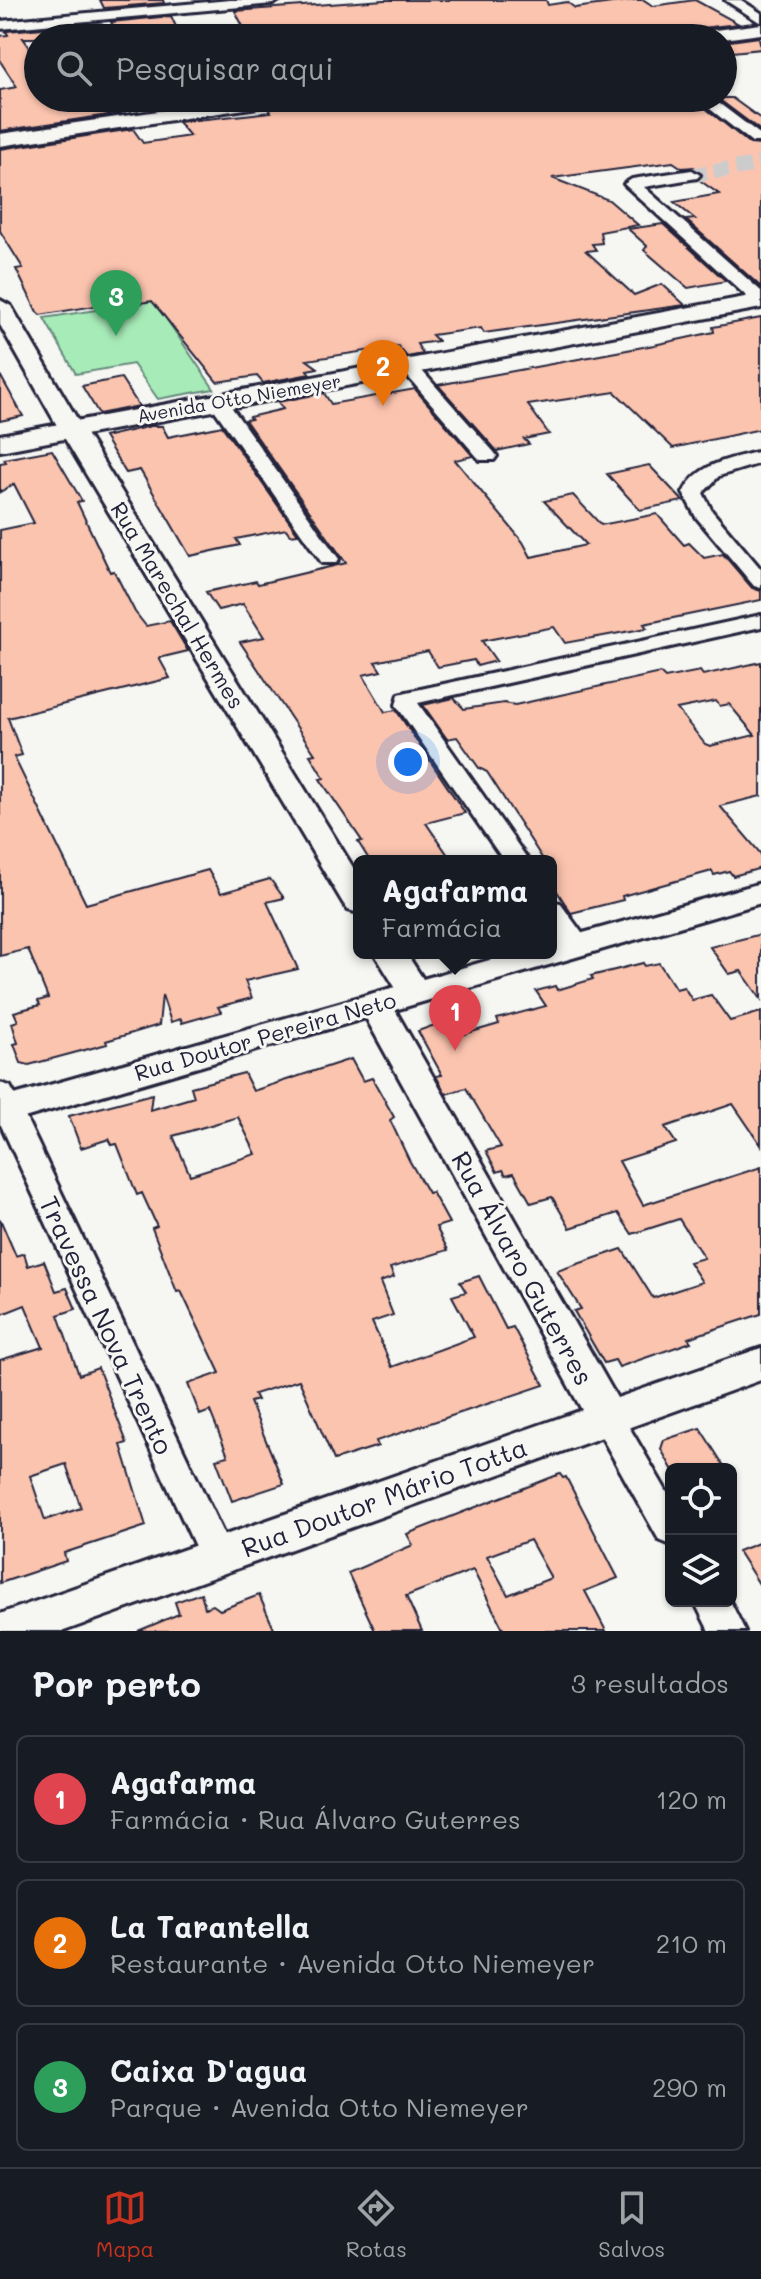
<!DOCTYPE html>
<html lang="pt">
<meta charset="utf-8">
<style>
body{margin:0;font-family:Mali,sans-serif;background:#242831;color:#f1f3f6}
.controls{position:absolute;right:24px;bottom:24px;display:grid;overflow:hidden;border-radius:12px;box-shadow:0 2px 6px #0004}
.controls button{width:72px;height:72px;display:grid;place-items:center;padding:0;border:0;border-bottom:2px solid #363941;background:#171b24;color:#f1f3f6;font:40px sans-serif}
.you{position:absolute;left:408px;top:762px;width:28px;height:28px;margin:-20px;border:6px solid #fff;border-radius:50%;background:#1a73e8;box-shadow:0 0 0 12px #1a73e833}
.badge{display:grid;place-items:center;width:52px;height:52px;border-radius:50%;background:#c8321e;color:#fff;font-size:26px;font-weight:700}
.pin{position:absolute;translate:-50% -66px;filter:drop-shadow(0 2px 4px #0008)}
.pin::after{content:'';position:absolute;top:42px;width:28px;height:24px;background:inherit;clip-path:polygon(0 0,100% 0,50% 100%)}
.popup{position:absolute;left:353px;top:855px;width:204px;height:104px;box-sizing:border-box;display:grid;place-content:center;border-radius:12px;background:#171b24;filter:drop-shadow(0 2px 6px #0005);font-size:26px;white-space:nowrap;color:#9ea1a6}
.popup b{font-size:30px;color:#f1f3f6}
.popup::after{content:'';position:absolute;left:50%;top:100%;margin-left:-16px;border:16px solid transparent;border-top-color:#171b24}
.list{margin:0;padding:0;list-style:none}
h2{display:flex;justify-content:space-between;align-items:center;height:104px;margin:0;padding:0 32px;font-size:34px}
h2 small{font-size:26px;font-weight:400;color:#9ea1a6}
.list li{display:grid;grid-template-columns:52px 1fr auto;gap:24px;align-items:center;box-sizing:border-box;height:128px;margin:0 16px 16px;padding:0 16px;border:2px solid #363941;border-radius:12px}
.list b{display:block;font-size:30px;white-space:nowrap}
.list p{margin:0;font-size:26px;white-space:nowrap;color:#9ea1a6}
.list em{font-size:26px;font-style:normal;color:#9ea1a6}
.icon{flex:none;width:44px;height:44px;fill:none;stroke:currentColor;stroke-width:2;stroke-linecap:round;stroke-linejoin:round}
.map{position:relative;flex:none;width:761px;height:1631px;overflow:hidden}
.search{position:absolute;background:#171b24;box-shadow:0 2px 6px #0004;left:24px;right:24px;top:24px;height:88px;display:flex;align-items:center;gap:20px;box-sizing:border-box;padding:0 28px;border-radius:44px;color:#9ea1a6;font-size:30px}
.sheet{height:536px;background:#171b24}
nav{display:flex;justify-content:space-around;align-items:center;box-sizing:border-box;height:112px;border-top:2px solid #363941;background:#171b24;font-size:22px;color:#9ea1a6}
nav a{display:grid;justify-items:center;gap:4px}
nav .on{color:#c8321e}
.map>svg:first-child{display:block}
</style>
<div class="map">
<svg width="761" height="1631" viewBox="0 0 761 1631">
<rect width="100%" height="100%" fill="#f6f6f2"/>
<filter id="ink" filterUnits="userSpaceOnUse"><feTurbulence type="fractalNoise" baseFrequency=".0125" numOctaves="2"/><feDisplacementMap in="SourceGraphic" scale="16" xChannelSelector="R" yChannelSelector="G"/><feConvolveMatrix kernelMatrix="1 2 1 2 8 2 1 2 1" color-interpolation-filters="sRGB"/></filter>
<g filter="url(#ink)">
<!-- green -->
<path fill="#a7ecb8" stroke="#64877a" stroke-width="2" d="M154,301l60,88 -56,10 -25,-35 -57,10 -32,-56z"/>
<!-- building -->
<path fill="#fbc4af" stroke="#22223b" stroke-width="2" fill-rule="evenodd" d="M100,0h63l1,3 -60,5z
M384,0h162l2,5 19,-3 8,6 59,-8h10l9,6 42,-6 44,24 -134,14h-356l-14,-27z
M171,16l8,17 -11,1 1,4h-49l-9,-16z
M44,28l4,10h-25l15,21v39h72l11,15 -121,18v-41l17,-3 -17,-26v-25l8,-1 -2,-4z
M759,37l2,12 -38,4v-11z
M385,98h308l57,46 11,1v142l-75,-67 9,-1 -21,-17 45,-8 -20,-14 3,-8 -8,-5 -12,1 -9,-6 -121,16 57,22 29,25 -38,7 2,11 -10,1 4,6 -10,1 48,44 28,-11 23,21 -201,28 -3,-5 -49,7 6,6 -21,3 6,10 -16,3 -9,-11 -91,14 11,8 -11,2 3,4 -47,9 -6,-7 -40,6 -65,-81 -31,5 -2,-4 -79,13 -3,-3 -21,-43 7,-1 -23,-37v-82l133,-20 10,14 47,-7 -12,-14 93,-10 -2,-3 19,-4z
M717,98h15l29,21v12z
M663,224l63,57 -38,7 -44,-38 3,-4 -19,-17z
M761,318v111l-88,19 -58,-56 -87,13 21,29 -25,5 5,5 -32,7 -59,-66 216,-40 60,-13 -1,-5z
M0,375l23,41 -23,5z
M121,378l18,28 -40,8 -17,-28z
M415,389l58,67 -18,4 68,82 8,15 55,-12 -42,-44 29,-6 28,30 56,-11 27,31 5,-2 15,15 19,-4 29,34 9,3v9l-117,24 3,4 -82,15 -11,-16 -72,14 14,20 -19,5 -3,-6 -36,7 -10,-16 -53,11 6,9 -18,4 22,37 11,-2 69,103 -39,10 26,38h-82l-12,-19 4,-1 -42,-62 4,-1 -14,-23 5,-1 -75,-112 24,-5 -21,-33 -25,6 -12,-18 50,-11 2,3 88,-21 -101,-143 6,-1 -2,-2 34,-8 -5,-7 46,-9 7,11z
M151,426h11l6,11 54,-11 76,108 -8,1 -4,-6 -50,10 4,6 -50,11 -50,-86 -14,3 -22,-36z
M52,450l30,51 -5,1 33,70 4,-1 21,41 11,14 24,-5 18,30 -29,7 11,20 -162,40 14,37 -8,2 72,147 122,-34 13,23 49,-14 14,19 -17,4 31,67 -53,12 7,17 -34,9 3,5 -39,11 -1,-4 -10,3 -9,-27 -3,30 -53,16 1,3 -78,21 -8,-2 -7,-19 4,-1 -6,-20 6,-2 -4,-9 26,-7 -2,-4 10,-3 -20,-49 -28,7v-426l34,-7 -20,-39 -14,8v-29l6,-1 -2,-3z
M649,465l34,36 -43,9 -33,-36z
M761,662v134l-41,10 41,48v14l-28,8 -4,-5 -15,4 -2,-4 -90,25 1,4 -52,13 -20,-31v-21h-7l-57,-89 -8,-4 -22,-31 -10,2 -24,-34 31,-7 10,11 40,-6 11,2 145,-32 5,5 35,-7 3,4zM716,701l4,5 9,-2 26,31 -45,11 -5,-2 -28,-35z
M761,934v65l-20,-28 -12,3 -19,-27z
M643,963l2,3 14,-3 17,26 8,-2 8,13 19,-5 19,26 31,-9v133l-28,-41 -68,23 11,16 -57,18 24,44 118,-38v147l-73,24 3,4 -72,25 -4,-7 -11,3 -30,-52 7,-2 -24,-38 65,-22 31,49 49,-16 -13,-20 15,-4 -25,-39 -47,15 -14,-21 -48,15 -18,-31 -21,6 -17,-30 -8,2 -3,-5 -6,2 -11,-21 15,-4 -35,-59 -20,6 -10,-18 6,-1 -24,-44 33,-12 10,16 38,-11 -2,-5 49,-13 -10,-15 19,-5 2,4 36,-11 -2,-3z
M351,1059l12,22 9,-3 22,39 -4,3 19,40 19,33 4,-1 17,31 -13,4 12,23 -58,18 4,9 -14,5 13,33 -21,7 20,45 82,-30 -22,-41 14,-4 -6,-10 19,-6 27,53 7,-2 31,58 -168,56 2,5 -44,14 -35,-80 -45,14 3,6 -7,2 34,82 -52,17 -16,-42 12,-3 -18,-45 -10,4 -12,-31 32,-11 -39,-82 -4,1 -25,-64 5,-2 -15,-33 -5,2 -20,-51 -5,1 -3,-6 -28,9 -12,-32 83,-22 -2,16 44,-13 -3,-10 53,-14 9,18zM238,1117l18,37 -66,21 -17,-39z
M0,1219l16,37 8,-3 4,13 16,-5 12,30 11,-3 9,21 -18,6 21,60 19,-7 29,75 -6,2 25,81 -82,27 2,8 -66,22v-223l43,-13 -18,-42 -25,10zM66,1464l15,44 -36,12 -15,-44z
M700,1428l26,41h-54l-11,-20 3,-9z
M560,1474l3,4 3,-1 52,101 -33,13 21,40h-102l-31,-61 -67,26 16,35h-47l-27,-58 65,-28 -6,-11zM530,1540l21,38 -43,17 -21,-39z
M761,1542v45l-23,-36z
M201,1593l4,15 8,-3 7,5 39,-15 16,36h-137l41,-17 -4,-12z"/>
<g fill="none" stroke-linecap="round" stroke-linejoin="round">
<!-- minor-tunnel -->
<path stroke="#cccccd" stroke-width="15" stroke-dasharray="15 7" stroke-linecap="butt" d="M692,175l69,-11"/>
<defs>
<path id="minor" d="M230,0h50l-7,4 -273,25v-8z
M725,0h16l20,13v10z
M696,98h16l49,37v7h-9z
M692,170l8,5 -3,3 -53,9 117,104v14l-6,-1 -131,-120 8,-5z
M409,362l6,1 79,89 3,4 -3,4h-14l-77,-89 -3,-4 3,-4z
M218,396l7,2 111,157 3,4 -3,4h-14l-113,-161z
M761,451v12l-42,13 -16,17 9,18 49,58v19l-7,-2 -58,-69 -13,-24c15,-31 48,-34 78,-42z
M761,615v12l-343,76 111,158h-25l-108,-156 3,-11 8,-2z
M551,901l9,2 27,37 4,6 -4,6c-16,5 -29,-8 -35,-24 -3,-7 -1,-19 -1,-27z
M0,1083l10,3 4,7 215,453 5,11 -5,11 -12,4 -12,-4 -205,-445z
M607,1404l11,4 53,91v46l-12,-5 -68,-122 5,-10z
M694,1601h36l15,30h-36z"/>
<path id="tertiary" d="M761,24v10l-38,5 -39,-1 8,-5z
M248,98h46l-9,5 -285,43v-12z
M0,300l11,6 72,123 276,448v36l-11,-3 -5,-7 -284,-474 -59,-104z
M761,883v20l-366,107 222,388 144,-50v32l-697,251h-64v-17l8,-3 574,-201 -216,-392 -366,107v-26l395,-112 -21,-34h32l17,26 91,-26h37v-11z"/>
<path id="secondary" d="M761,294v14l-761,143v-16z"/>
</defs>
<!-- minor casing -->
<use href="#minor" stroke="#22223b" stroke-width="6"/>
<!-- tertiary casing -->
<use href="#tertiary" stroke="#22223b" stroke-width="6"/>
<!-- secondary casing -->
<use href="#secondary" stroke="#22223b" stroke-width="6"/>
<!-- minor -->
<use href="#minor" fill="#f6f6f2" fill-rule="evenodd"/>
<!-- tertiary -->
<use href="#tertiary" fill="#f6f6f2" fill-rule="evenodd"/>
<!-- secondary -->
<use href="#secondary" fill="#f6f6f2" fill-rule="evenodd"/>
</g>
</g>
<g text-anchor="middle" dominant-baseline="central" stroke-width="6" stroke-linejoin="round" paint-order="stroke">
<!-- far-street labels -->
<g font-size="18" fill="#22223b" stroke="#f6f6f2">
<text transform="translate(239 398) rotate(-10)">Avenida Otto Niemeyer</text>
</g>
<!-- street labels -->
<g font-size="22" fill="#22223b" stroke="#f6f6f2">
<text transform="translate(178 605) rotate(59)">Rua Marechal Hermes</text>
<text transform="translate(265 1036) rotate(-16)">Rua Doutor Pereira Neto</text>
</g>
<!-- near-street labels -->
<g font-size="26" fill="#22223b" stroke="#f6f6f2">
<text transform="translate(523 1268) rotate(61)">Rua Álvaro Guterres</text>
<text transform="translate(107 1325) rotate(65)">Travessa Nova Trento</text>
<text transform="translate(384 1497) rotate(-20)">Rua Doutor Mário Totta</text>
</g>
</g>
</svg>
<div class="controls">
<button><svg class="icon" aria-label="locate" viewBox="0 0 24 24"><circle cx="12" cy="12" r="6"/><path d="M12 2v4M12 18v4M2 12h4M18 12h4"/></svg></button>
<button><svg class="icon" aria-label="layers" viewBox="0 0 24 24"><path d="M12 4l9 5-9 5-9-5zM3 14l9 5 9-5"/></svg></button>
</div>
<div class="you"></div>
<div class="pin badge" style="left:455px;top:1051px;background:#e0444e">1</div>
<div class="popup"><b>Agafarma</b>Farmácia</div>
<div class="pin badge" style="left:383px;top:406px;background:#e8710a">2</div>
<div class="pin badge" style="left:116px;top:336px;background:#2e9e5b">3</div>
<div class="search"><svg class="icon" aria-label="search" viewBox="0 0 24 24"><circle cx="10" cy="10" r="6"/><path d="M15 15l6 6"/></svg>Pesquisar aqui</div>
</div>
<section class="sheet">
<h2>Por perto<small>3 resultados</small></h2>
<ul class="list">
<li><span class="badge" style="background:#e0444e">1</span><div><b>Agafarma</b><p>Farmácia · Rua Álvaro Guterres</p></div><em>120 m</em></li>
<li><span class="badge" style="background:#e8710a">2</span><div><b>La Tarantella</b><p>Restaurante · Avenida Otto Niemeyer</p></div><em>210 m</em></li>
<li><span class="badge" style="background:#2e9e5b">3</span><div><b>Caixa D'agua</b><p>Parque · Avenida Otto Niemeyer</p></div><em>290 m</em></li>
</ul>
</section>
<nav>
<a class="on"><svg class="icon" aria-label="map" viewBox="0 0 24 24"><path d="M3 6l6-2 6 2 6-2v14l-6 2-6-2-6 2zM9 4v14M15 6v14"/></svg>Mapa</a>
<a><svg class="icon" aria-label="directions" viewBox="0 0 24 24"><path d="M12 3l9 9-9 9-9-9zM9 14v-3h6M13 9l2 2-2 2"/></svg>Rotas</a>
<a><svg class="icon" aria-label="saved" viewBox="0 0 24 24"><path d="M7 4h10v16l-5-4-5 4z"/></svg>Salvos</a>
</nav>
